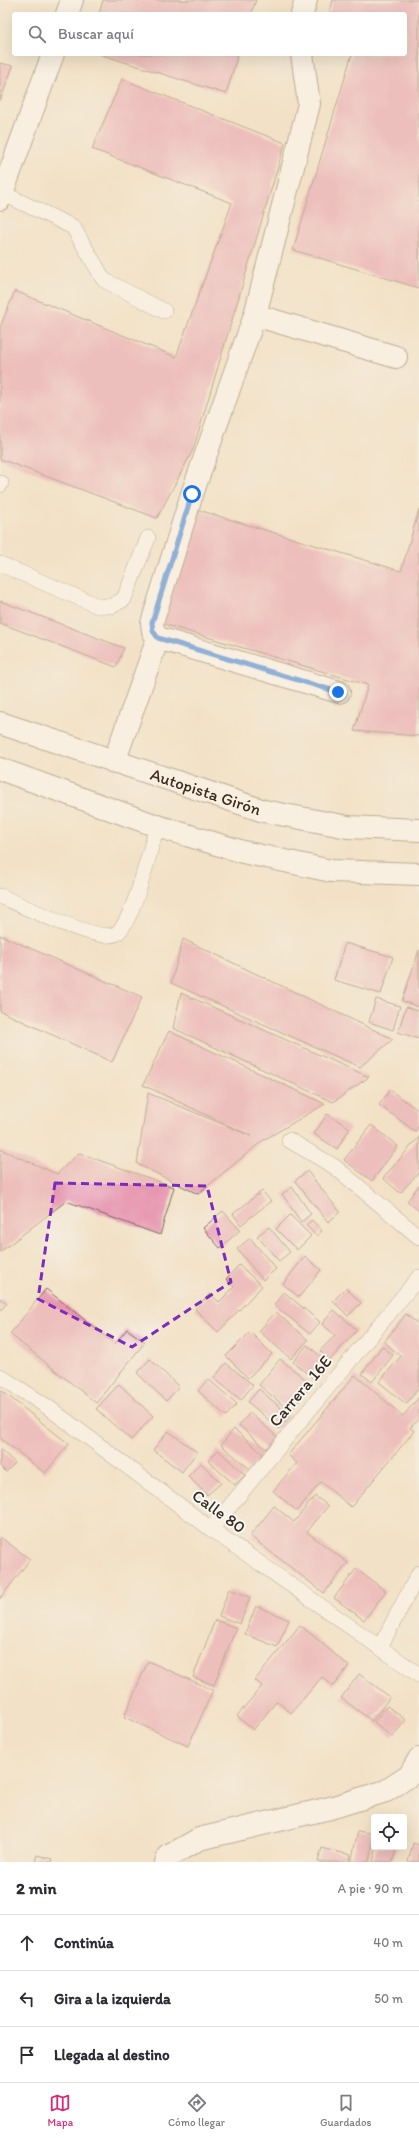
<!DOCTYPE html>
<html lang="es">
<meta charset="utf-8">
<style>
body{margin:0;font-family:Itim,sans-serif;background:#f7f7f7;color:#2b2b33}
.controls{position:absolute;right:12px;bottom:12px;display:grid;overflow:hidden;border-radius:4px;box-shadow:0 4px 16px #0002}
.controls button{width:36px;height:36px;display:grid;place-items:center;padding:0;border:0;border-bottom:1px solid #e1e1e2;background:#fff;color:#2b2b33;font:20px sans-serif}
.stop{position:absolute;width:12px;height:12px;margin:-9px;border:3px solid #1a73e8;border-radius:50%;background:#fff}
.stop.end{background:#1a73e8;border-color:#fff;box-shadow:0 1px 4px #0008}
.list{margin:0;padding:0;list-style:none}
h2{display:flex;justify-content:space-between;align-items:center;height:52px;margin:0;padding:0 16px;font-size:17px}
h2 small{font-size:13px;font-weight:400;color:#7c7c81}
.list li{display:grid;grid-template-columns:26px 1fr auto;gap:12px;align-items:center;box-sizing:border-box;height:56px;padding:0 16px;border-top:1px solid #e1e1e2}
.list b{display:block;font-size:15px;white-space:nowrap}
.list em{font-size:13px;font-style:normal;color:#7c7c81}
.icon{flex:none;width:22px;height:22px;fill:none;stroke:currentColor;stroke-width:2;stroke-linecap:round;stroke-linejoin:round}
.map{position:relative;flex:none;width:419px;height:1862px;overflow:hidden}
.search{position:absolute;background:#fff;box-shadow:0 4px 16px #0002;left:12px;right:12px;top:12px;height:44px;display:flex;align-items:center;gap:10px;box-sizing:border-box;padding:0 14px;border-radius:4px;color:#7c7c81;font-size:15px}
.sheet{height:220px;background:#fff}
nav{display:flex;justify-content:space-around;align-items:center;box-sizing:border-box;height:56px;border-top:1px solid #e1e1e2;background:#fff;font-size:11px;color:#7c7c81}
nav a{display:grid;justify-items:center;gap:2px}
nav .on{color:#db2777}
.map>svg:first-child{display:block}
</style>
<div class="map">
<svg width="419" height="1862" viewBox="0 0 419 1862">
<rect width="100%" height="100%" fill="#f6f6f2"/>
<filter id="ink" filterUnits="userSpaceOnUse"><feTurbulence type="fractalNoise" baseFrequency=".025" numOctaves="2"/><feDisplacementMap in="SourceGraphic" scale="8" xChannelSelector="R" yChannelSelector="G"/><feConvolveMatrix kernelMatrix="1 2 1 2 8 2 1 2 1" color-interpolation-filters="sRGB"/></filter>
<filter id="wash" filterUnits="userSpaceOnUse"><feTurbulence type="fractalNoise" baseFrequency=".012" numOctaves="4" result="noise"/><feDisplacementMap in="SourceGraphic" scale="16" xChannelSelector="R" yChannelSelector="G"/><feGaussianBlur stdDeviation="0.9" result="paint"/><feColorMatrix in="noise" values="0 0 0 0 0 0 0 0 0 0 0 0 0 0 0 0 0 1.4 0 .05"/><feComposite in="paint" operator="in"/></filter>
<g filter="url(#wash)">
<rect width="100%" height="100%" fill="#f2e1c6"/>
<g id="blocks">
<!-- building -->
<path fill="#e796b0" d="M103,0h153l-5,14h-152z
M333,0h86v288l-126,-38 59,-196h53v-40h-76z
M99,54h139l-12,40z
M0,63l13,3 -13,35z
M122,79l163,64 -92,307 -36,68 -157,-59v-132l15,-36 161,66 56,-154 -140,-54z
M195,509l206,62 18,-61v226l-65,-5 14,-46 -205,-61z
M0,601l124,47 -8,19 -116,-44z
M0,935l142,62 -30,65 -112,-51z
M183,939l210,100 -33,28 -189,-84z
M345,943l48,14 -12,37 -47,-14z
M419,950v57l-17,-6z
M181,993l188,84 -36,25 -160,-74z
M376,999l24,7 -7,24 -24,-8z
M406,1007l13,4v28l-21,-7z
M169,1031l156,73 -63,37 -64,53 -61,-30 11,-71 103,43 -108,-51z
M390,1090l29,21v15l-4,5 -36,-26z
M327,1114l23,14 -13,21 -23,-15z
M371,1125l27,21 -26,35 -28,-21z
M419,1137v35l-19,21 -17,-15z
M0,1149l57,25 22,-21 95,34 -14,48 -94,-34 -66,51z
M307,1171l33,41 -12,10 -33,-41z
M419,1185v26l-12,-10z
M292,1187l19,27 -10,8 -19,-28z
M262,1191l9,10 -30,24 -8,-11z
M223,1211l17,19 -20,18 -17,-20z
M290,1215l21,21 -14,14 -21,-21z
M312,1220l10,11 -6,5 -10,-11z
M269,1227l21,25 -11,9 -22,-25z
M250,1238l26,31 -13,11 -26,-31z
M305,1256l16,14 -22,27 -16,-13z
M239,1265l23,21 -44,46 -23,-23 15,-15 9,8 15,-15 -8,-8z
M346,1288l15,15 -13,13 -15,-15z
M46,1289l69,55 12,-15 18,13 -49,61 -86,-69z
M284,1292l36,30 -10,12 -36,-29z
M0,1298l7,5 -7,8z
M334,1310l23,20 -27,30 -10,-9 15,-16 -13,-11z
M276,1312l32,28 -17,19 -32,-28z
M406,1314l13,11v63l-13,16 -27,-22 22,-26 -17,-14z
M250,1332l22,22 -24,24 -22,-22z
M307,1345l22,18 -14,17 -22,-18z
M382,1346l11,9 -21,27 -10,-8z
M150,1359l29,28 -13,14 -29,-28z
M280,1359l32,26 -22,26 -31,-26z
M226,1363l27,22 -12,15 -27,-22z
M355,1375l48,41 16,-19v21l-9,10 4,3 -63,76 -30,-25 -24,29 -24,-20 24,-28 -9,-8z
M208,1379l29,25 -11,12 -28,-25z
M119,1384l34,32 -22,24 -35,-31z
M259,1389l31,27 -11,13 -31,-27z
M2,1391l67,53 -24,29 -45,-35v-45z
M250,1413l27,24 -11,12 -27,-24z
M234,1429l29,25 -13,15 -29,-24z
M168,1431l29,21 -15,20 -29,-22z
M0,1449l15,14 -9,9 -6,-6z
M218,1450l27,25 -10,10 -27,-24z
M201,1463l20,20 -14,12 -19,-19z
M315,1496l13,10 -21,26 41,31 -24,30 -74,-57 24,-30 20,16z
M0,1537l30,22 -30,40z
M356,1569l30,22 -22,29 -30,-22z
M229,1589l21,8 -10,27 -21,-8z
M256,1606l33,14 -12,27 -32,-13z
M215,1620l21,8 -22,57 -21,-8z
M300,1625l49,41 -16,20 -11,-9 -31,36 -14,-12 -24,29 -16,-14 25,-30 -7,-6z
M148,1661l65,29 -25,56 -64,-29z
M359,1674l31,23 -18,24 -31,-23z
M387,1706l19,14 -14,17 -18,-15z
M358,1831l16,3 -5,28h-18z
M413,1843l6,2v17h-11z
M377,1847h20l-5,15h-19z
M322,1848l29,7 -2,7h-31z
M37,1855l16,4 -1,3h-17z"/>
</g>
</g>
<g filter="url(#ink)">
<use href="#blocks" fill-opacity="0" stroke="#7b6a59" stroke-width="1"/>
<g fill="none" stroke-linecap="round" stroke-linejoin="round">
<defs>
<path id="lane" d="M2,193l71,34 31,53 60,31
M0,485l1,-2
M0,564l98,42h14l12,-7 24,-61
M0,896c19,8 102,49 117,37 17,-13 33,-84 40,-107
M289,1140l46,27 84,70
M0,1376l49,32 162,121 208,146
M211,1529l208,-252
M380,1647l39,-74"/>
<path id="street" d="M67,14l5,-14
M302,14l4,-14
M302,54l7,50 -54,211 141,42
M0,199l53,-145
M255,315l-63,179 -40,129 1,8 5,7 181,54
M114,762l44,-124
M166,1862l3,-6 30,-17 131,-31 56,-17 23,-15 10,-17"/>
<g id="highway">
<path id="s1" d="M0,723l264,88 84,16 71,3"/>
<path d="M0,769l157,57 86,26 88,19 88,3"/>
</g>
</defs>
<!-- lane casing -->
<use href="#lane" stroke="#7b6a59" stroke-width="16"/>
<!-- street casing -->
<use href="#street" stroke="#7b6a59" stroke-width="24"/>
<!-- highway casing -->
<use href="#highway" stroke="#7b6a59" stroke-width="24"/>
<!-- lane -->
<use href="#lane" stroke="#fff" stroke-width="15"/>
<!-- street -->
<use href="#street" stroke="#fff" stroke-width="22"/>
<!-- highway -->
<use href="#highway" stroke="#fff" stroke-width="22"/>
</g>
</g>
<g fill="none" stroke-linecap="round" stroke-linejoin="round" filter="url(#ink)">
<!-- route -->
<path stroke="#1a73e8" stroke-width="5" d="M192,494l-40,129 1,8 5,7 180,54"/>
</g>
<!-- marked area -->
<path d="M0 0H419V1862H0ZM55,1183l152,3 24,96 -99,65 -94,-48z" fill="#f2e1c6" fill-opacity=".55" fill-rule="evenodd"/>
<path fill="none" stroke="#7b2cbf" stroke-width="3" stroke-dasharray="8 5" stroke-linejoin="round" d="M55,1183l152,3 24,96 -99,65 -94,-48z"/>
<g text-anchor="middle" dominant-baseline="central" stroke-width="4" stroke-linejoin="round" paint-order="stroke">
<!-- street labels -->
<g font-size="17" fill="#3b2a1e" stroke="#f6f6f2">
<text stroke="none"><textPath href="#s1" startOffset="217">Autopista Girón</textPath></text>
<text transform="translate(300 1391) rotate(-50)">Carrera 16E</text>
<text transform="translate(219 1511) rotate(36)">Calle 80</text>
</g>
</g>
</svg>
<div class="controls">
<button><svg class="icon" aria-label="locate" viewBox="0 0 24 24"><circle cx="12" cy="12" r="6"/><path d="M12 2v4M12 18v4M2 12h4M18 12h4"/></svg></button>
</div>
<div class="stop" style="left:192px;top:494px"></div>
<div class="stop end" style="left:338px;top:692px"></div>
<div class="search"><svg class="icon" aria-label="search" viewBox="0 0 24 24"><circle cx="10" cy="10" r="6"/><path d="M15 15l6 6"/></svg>Buscar aquí</div>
</div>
<section class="sheet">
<h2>2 min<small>A pie · 90 m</small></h2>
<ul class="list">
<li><svg class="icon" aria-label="ahead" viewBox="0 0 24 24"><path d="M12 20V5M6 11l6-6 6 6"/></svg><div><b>Continúa</b></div><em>40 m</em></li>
<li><svg class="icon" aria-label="left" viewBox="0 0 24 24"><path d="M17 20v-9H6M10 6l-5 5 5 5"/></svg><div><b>Gira a la izquierda</b></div><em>50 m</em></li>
<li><svg class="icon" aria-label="arrive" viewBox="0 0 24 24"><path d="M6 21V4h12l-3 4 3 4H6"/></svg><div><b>Llegada al destino</b></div></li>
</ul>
</section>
<nav>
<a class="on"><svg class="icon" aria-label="map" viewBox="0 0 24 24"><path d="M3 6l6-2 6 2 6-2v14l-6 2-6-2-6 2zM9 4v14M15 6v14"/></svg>Mapa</a>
<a><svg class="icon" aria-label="directions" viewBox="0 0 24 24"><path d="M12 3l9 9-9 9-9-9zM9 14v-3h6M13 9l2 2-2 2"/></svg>Cómo llegar</a>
<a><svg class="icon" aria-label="saved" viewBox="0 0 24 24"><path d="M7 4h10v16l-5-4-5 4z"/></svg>Guardados</a>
</nav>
